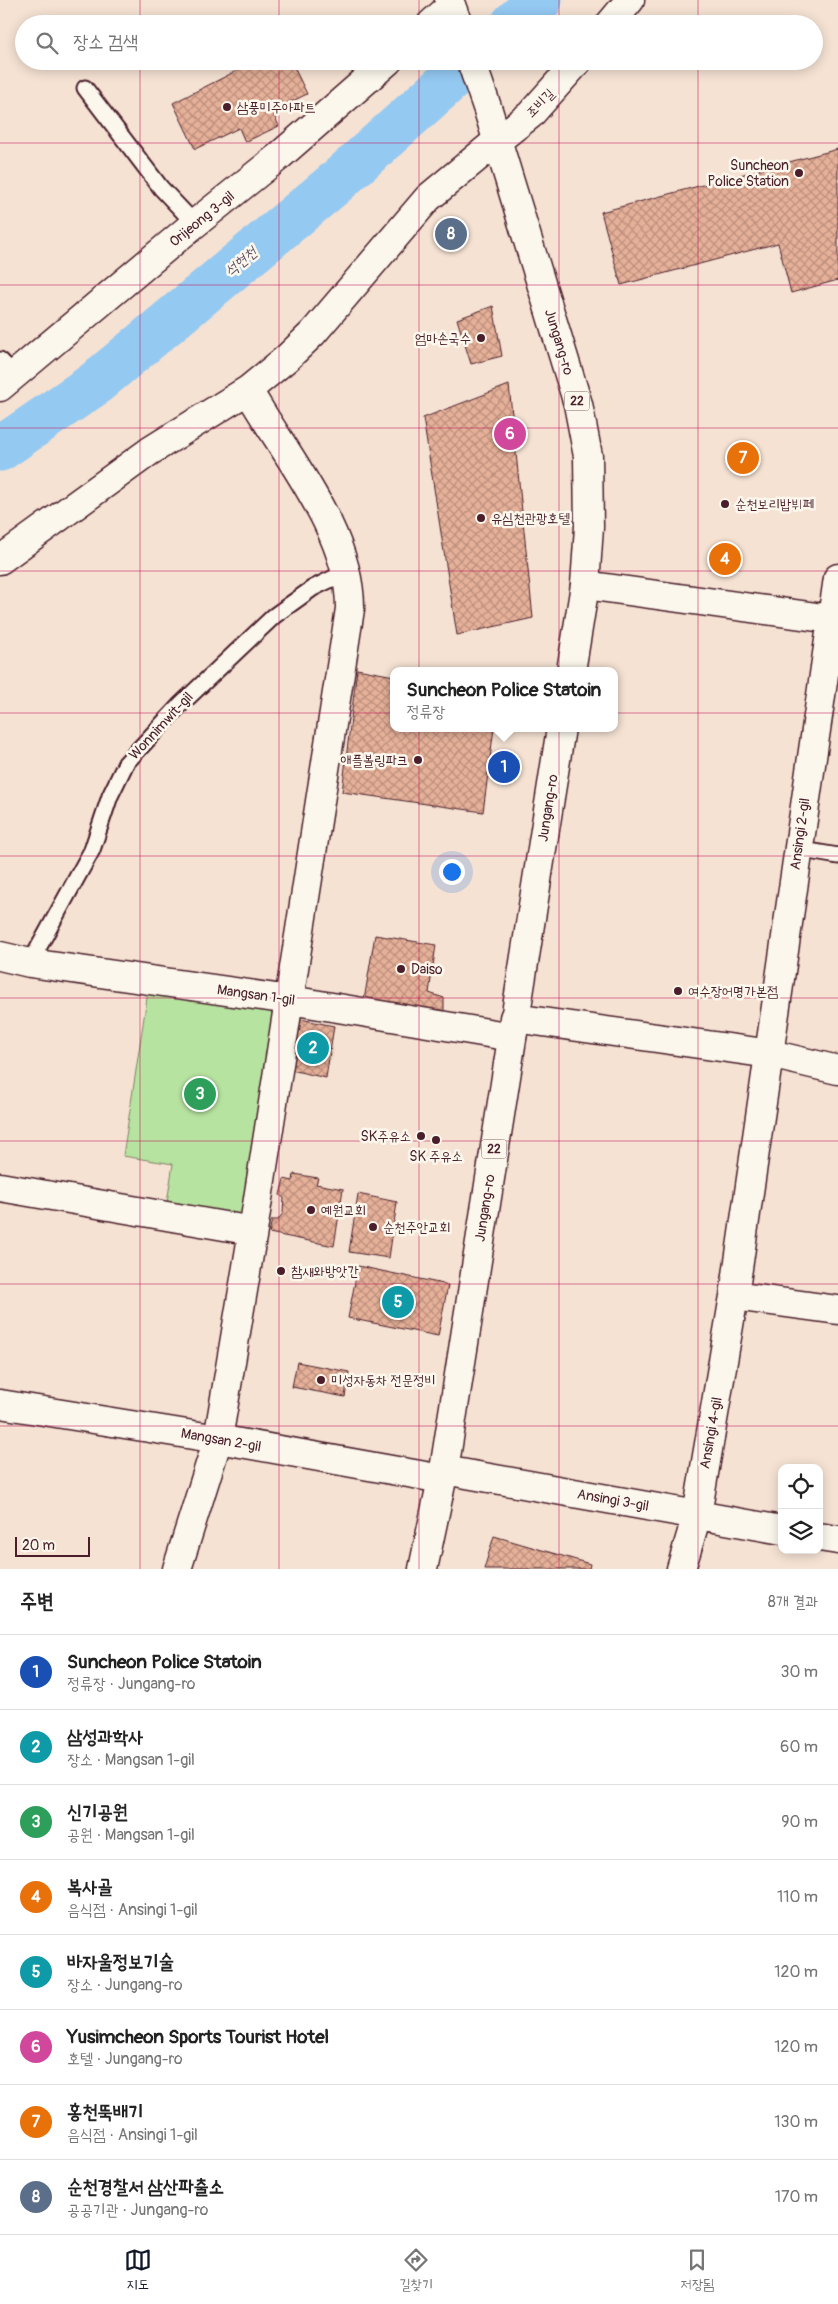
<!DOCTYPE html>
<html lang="ko">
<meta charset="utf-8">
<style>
body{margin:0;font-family:Pangolin,"Poor Story",sans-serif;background:#f2f2f2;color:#222}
.controls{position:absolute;right:15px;bottom:15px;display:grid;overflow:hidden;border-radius:10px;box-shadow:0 2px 12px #0003}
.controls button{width:45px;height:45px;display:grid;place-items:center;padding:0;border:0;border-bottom:1px solid #e0e0e0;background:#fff;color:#222;font:25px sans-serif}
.scale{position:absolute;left:15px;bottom:12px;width:75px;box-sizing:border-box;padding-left:5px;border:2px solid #4a1f2b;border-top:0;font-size:14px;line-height:18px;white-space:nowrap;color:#4a1f2b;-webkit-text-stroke:4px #fbf7ec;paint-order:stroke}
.you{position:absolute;left:451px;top:871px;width:18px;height:18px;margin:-12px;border:4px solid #fff;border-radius:50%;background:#1a73e8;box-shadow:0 0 0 8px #1a73e833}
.badge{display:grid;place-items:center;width:32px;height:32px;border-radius:50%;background:#111827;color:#fff;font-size:16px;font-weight:700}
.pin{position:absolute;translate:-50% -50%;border:2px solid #fff;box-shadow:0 1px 5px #0006}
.popup{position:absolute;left:390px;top:667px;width:228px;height:65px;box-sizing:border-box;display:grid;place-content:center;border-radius:10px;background:#fff;filter:drop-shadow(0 1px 4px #0005);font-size:16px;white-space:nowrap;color:#767676}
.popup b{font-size:19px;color:#222}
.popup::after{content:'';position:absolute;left:50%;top:100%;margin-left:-10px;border:10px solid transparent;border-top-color:#fff}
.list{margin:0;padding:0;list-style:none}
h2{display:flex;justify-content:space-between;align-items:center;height:65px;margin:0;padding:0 20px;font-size:21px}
h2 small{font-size:16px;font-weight:400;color:#767676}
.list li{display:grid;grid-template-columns:32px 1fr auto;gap:15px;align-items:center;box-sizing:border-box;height:75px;padding:0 20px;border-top:1px solid #e0e0e0}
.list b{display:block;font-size:19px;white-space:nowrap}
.list p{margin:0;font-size:16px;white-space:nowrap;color:#767676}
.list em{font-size:16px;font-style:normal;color:#767676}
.icon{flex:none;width:28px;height:28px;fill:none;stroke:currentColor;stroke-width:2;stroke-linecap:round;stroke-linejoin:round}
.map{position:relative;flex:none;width:838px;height:1569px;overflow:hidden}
.search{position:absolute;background:#fff;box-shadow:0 2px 12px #0003;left:15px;right:15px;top:15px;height:55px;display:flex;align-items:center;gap:12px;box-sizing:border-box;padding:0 18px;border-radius:28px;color:#767676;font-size:19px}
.sheet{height:665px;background:#fff}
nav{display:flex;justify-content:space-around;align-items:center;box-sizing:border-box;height:70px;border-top:1px solid #e0e0e0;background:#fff;font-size:14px;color:#767676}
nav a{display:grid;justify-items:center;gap:2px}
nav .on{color:#111827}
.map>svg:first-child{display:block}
</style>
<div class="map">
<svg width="838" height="1569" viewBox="0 0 838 1569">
<defs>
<pattern id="building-cross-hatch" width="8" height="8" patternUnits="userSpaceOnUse" patternTransform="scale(1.25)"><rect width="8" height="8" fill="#e6b199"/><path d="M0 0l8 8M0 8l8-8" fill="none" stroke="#bc8f7d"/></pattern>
</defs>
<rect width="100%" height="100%" fill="#f5e2d3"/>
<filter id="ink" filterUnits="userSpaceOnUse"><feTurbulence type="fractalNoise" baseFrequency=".02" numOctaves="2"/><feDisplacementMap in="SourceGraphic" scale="10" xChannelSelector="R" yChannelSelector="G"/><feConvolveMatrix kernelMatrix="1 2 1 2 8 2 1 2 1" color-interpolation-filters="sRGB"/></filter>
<g filter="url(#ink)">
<!-- green -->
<path fill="#b7e3a0" stroke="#808166" d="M148,991l123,19 6,22 -29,189 -82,-12 7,-45 -50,-8z"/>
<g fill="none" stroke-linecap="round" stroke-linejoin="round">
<!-- river -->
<path stroke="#94c9f2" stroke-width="45" d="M513,24l27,-24
M0,449l93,-64 240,-200 138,-124"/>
</g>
<!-- building -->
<path fill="url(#building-cross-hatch)" stroke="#4a1f2b" d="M256,61h35l16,33 -35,17 7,15 -34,16 -6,-14 -44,21 -22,-46z
M838,149v131l-47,13 -13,-50 -157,42 -20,-73z
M493,306l9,50 -31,8 -14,-45z
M509,385l24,233 -76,17 -34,-217z
M357,669l37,7v52h100l-11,84 -141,-20z
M375,935l61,10 -7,48 15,5v19l-82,-5z
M300,1019l34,7 -8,52 -35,-8z
M294,1174l24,4 -2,6 27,5 -9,57 -65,-13 3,-13h6l5,-7 1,-15 -4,-3 4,-16 9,2z
M358,1194l39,8 -8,56 -40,-6z
M358,1266l90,19 -10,51 -90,-18z
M297,1362l52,10 -4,25 -53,-10z
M494,1536l96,28 -1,5h-105z"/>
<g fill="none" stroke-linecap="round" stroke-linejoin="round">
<defs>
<path id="service" d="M85,88l76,100 34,36
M0,360l15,15
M797,849l41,7
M30,963l62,-113 18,-54 16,-33 54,-58 94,-89 39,-28 33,-16"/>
<path id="minor" d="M431,24l20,-18
M0,387l187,-157 90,-72 111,-97
M0,560l150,-109 98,-61 39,-32 26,-25 115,-135 70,-58
M585,585l253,35
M0,956l30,7 260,37 222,37
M514,1018l256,36 68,16
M0,1187l253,44
M734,1296l104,14
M0,1404l218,35 224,40
M444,1470l338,60
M819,1537l19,3
M177,1569l41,-130 35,-208 97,-622c1,-77 -66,-155 -102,-219
M681,1569l16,-54 37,-219 104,-718"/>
<path id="tertiary" d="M610,24l20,-24
M498,140l32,-25 48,-54"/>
<path id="primary" d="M449,0l9,24
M471,61l17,49 90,294 10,52 1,71 -4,58 -14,86
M423,1569l21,-99 117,-742"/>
</defs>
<!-- service casing -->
<use href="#service" stroke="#4a1f2b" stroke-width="19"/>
<!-- minor casing -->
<use href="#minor" stroke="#4a1f2b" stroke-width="31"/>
<!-- tertiary casing -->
<use href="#tertiary" stroke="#4a1f2b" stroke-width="31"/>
<!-- primary casing -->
<use href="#primary" stroke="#4a1f2b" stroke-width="31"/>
<!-- service -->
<use href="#service" stroke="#fbf7ec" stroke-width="15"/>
<!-- minor -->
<use href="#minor" stroke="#fbf7ec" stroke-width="28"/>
<!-- tertiary -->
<use href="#tertiary" stroke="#fbf7ec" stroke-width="28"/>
<!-- primary -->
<use href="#primary" stroke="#fbf7ec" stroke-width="28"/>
</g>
</g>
<!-- grid -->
<path fill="none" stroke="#c2185b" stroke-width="1" stroke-opacity="0.55" d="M140,0v24M279,0v24M419,0v24M559,0v24M698,0v24M140,61v1508M279,61v1508M419,61v1508M559,61v1508M698,61v1508M0,143h838M0,285h838M0,428h838M0,571h838M0,713h838M0,856h838M0,998h838M0,1141h838M0,1284h838M0,1426h838"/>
<!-- markers -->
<g fill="#4a1f2b" stroke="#fbf7ec" stroke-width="2">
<circle cx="227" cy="107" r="5"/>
<circle cx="799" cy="173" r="5"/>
<circle cx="481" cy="338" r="5"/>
<circle cx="725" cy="504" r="5"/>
<circle cx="481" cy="518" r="5"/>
<circle cx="418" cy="760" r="5"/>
<circle cx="401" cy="969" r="5"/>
<circle cx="678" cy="991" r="5"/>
<circle cx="421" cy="1136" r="5"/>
<circle cx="436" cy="1140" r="5"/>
<circle cx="311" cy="1210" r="5"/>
<circle cx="373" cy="1227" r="5"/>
<circle cx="281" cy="1271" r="5"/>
<circle cx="321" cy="1380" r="5"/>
</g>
<g text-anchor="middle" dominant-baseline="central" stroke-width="5" stroke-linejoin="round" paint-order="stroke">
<!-- shield labels -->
<g fill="#fbf7ec" stroke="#7f6065" stroke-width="1">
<rect x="564.5" y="391.5" width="25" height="19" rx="4"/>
<rect x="481.5" y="1139.5" width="25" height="19" rx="4"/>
</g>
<g font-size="12" font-weight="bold" fill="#4a1f2b">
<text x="577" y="401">22</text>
<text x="494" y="1149">22</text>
</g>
<!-- street labels -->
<g font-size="14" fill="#4a1f2b" stroke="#fbf7ec">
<text transform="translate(540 103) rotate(-45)">조비길</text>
<text transform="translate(202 219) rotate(-39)">Orijeong 3-gil</text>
<text transform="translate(559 342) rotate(73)">Jungang-ro</text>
<text transform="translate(161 726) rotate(-47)">Wonnimwit-gil</text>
<text transform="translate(548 808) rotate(-81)">Jungang-ro</text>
<text transform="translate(800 834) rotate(-82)">Ansingi 2-gil</text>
<text transform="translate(256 995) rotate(8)">Mangsan 1-gil</text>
<text transform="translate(485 1208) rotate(-81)">Jungang-ro</text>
<text transform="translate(711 1433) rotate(-80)">Ansingi 4-gil</text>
<text transform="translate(221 1440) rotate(10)">Mangsan 2-gil</text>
<text transform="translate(613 1500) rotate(10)">Ansingi 3-gil</text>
</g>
<!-- poi labels -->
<g font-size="14" fill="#4a1f2b" stroke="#fbf7ec" text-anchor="start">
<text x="237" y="107">삼풍미주아파트</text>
<text x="789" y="165" text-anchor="end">Suncheon<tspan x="789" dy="16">Police Station</tspan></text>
<text x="471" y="338" text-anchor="end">엄마손국수</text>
<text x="735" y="504">순천보리밥뷔페</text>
<text x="491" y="518">유심천관광호텔</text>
<text x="408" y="760" text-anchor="end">애플볼링파크</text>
<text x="411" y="969">Daiso</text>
<text x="688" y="991">여수장어명가본점</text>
<text x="411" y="1136" text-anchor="end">SK주유소</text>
<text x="436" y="1156" text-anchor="middle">SK 주유소</text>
<text x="321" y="1210">예원교회</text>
<text x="383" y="1227">순천주안교회</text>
<text x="291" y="1271">참새와방앗간</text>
<text x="331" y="1380">미성자동차 전문정비</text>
</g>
<!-- water labels -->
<g font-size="15" font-style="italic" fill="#605267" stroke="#fbf7ec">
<text transform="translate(241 262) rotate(-40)">석현천</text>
</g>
</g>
</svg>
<div class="controls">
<button><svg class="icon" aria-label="locate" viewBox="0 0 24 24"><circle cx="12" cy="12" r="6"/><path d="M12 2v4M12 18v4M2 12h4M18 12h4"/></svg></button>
<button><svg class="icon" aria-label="layers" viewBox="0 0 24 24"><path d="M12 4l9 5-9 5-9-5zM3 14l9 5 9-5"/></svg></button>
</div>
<div class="scale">20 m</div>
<div class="you"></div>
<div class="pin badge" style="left:504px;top:767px;background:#1a4fb4">1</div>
<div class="popup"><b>Suncheon Police Statoin</b>정류장</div>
<div class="pin badge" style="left:313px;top:1048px;background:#0f9aa8">2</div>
<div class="pin badge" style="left:200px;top:1094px;background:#2e9e5b">3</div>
<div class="pin badge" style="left:725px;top:559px;background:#e8710a">4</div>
<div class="pin badge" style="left:398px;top:1302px;background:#0f9aa8">5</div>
<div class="pin badge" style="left:510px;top:434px;background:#d1479c">6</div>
<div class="pin badge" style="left:743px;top:458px;background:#e8710a">7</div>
<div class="pin badge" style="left:451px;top:234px;background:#5c6f8a">8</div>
<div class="search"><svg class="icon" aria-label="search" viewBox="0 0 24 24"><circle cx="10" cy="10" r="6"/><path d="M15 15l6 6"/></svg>장소 검색</div>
</div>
<section class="sheet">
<h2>주변<small>8개 결과</small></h2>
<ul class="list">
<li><span class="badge" style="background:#1a4fb4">1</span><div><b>Suncheon Police Statoin</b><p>정류장 · Jungang-ro</p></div><em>30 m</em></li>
<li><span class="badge" style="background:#0f9aa8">2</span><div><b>삼성과학사</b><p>장소 · Mangsan 1-gil</p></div><em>60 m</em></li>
<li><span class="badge" style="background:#2e9e5b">3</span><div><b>신기공원</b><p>공원 · Mangsan 1-gil</p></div><em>90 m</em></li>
<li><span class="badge" style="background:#e8710a">4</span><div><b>복사골</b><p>음식점 · Ansingi 1-gil</p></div><em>110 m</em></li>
<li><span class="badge" style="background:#0f9aa8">5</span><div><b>바자울정보기술</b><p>장소 · Jungang-ro</p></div><em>120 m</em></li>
<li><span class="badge" style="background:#d1479c">6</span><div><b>Yusimcheon Sports Tourist Hotel</b><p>호텔 · Jungang-ro</p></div><em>120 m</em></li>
<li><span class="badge" style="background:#e8710a">7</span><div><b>홍천뚝배기</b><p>음식점 · Ansingi 1-gil</p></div><em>130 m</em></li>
<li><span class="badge" style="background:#5c6f8a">8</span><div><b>순천경찰서 삼산파출소</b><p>공공기관 · Jungang-ro</p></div><em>170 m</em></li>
</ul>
</section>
<nav>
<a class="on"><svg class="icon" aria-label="map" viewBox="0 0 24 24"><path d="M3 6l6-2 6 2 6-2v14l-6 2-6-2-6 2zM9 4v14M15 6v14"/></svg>지도</a>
<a><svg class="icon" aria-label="directions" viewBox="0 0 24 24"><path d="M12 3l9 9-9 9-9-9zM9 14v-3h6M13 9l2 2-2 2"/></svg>길찾기</a>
<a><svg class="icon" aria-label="saved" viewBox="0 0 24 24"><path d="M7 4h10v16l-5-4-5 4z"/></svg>저장됨</a>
</nav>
